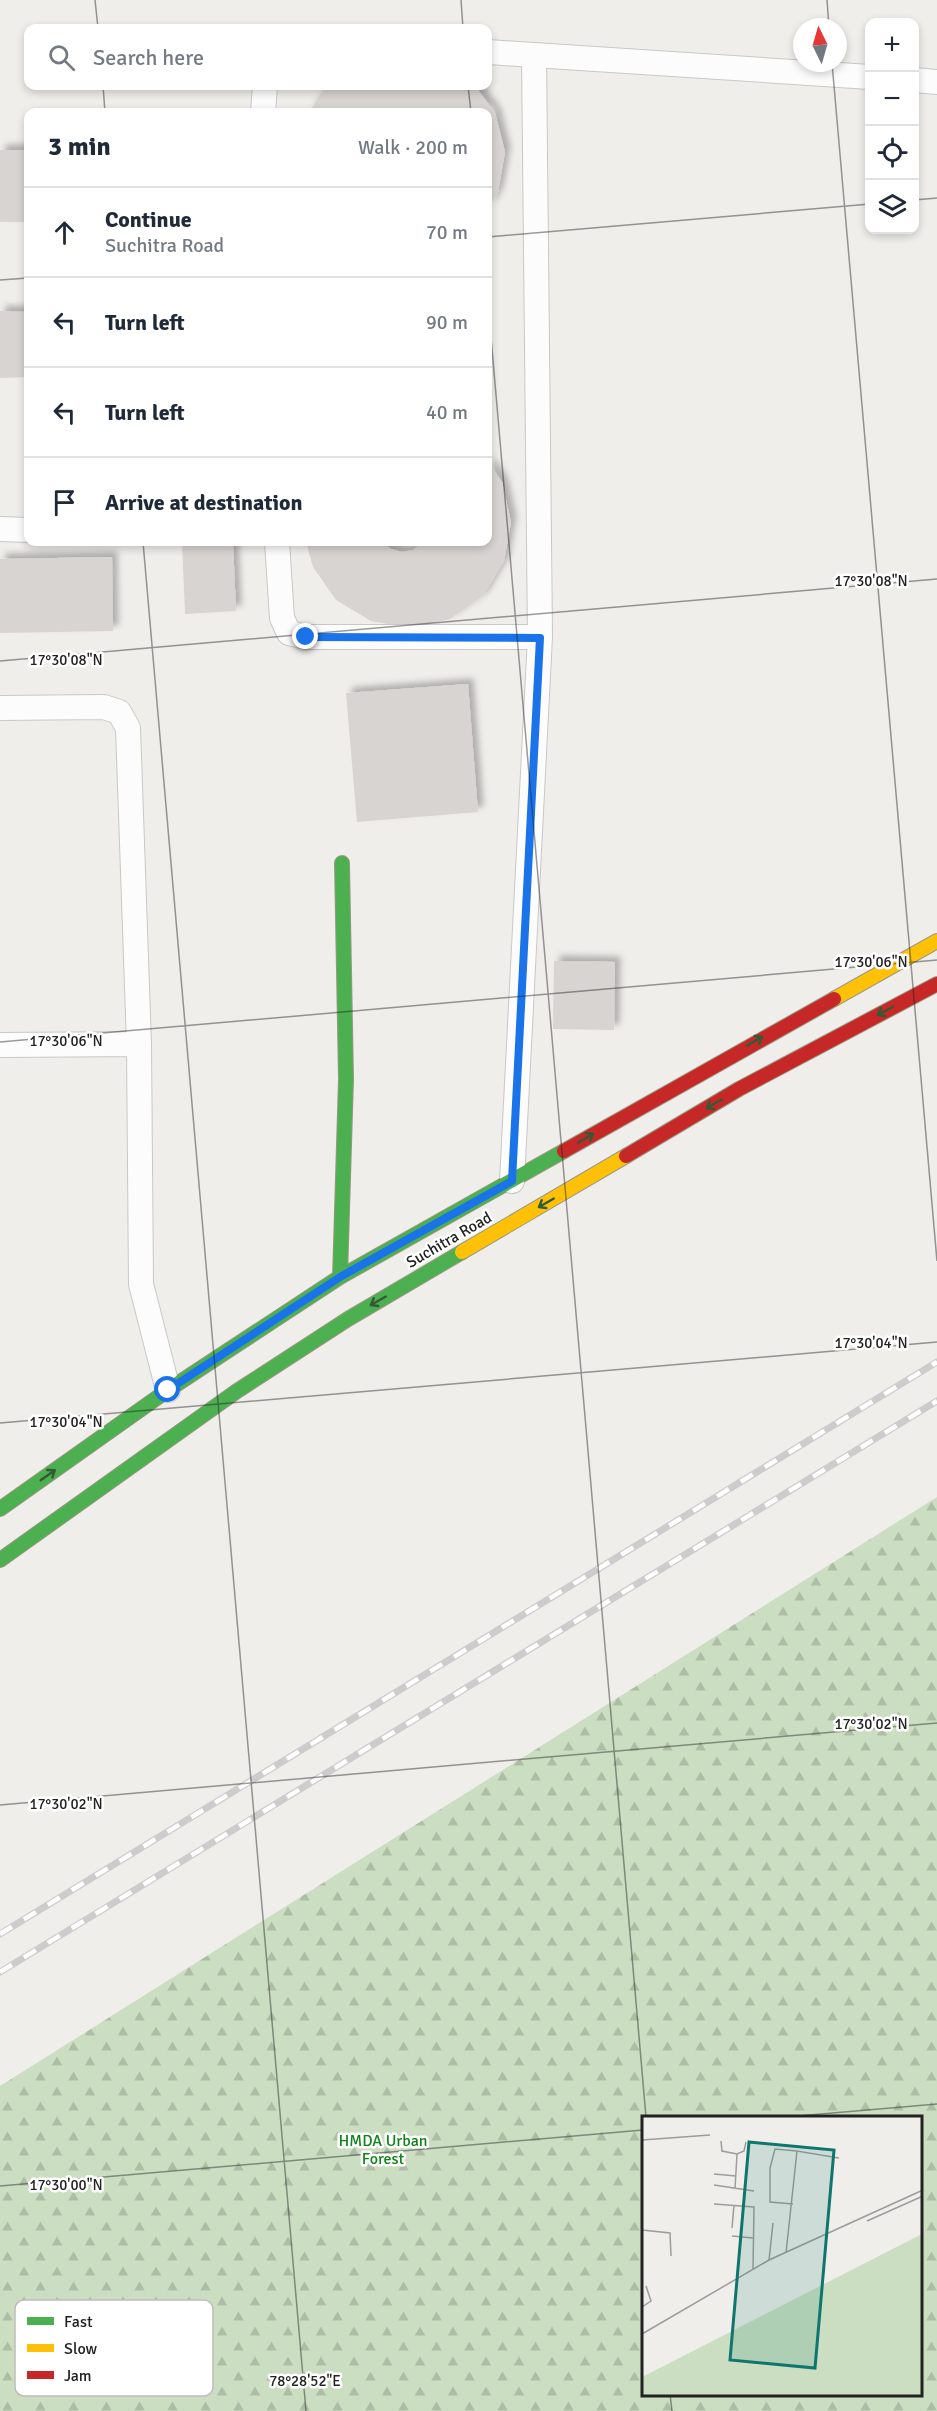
<!DOCTYPE html>
<meta charset="utf-8">
<style>
body{margin:0;font-family:Signika,sans-serif;background:#f6f6f7;color:#1f2937}
.controls{position:absolute;right:18px;top:18px;display:grid;overflow:hidden;border-radius:12px;box-shadow:0 3px 9px #0003}
.controls button{width:54px;height:54px;display:grid;place-items:center;padding:0;border:0;border-bottom:2px solid #e0e1e3;background:#fff;color:#1f2937;font:30px sans-serif}
.compass{position:absolute;left:793px;top:18px;width:54px;height:54px;border-radius:50%;background:#fff;box-shadow:0 3px 9px #0003;rotate:355deg}
.stop{position:absolute;width:18px;height:18px;margin:-14px;border:4px solid #1a73e8;border-radius:50%;background:#fff}
.stop.end{background:#1a73e8;border-color:#fff;box-shadow:0 2px 6px #0008}
.list{margin:0;padding:0;list-style:none}
h2{display:flex;justify-content:space-between;align-items:center;height:78px;margin:0;padding:0 24px;font-size:26px}
h2 small{font-size:20px;font-weight:400;color:#747a83}
.list li{display:grid;grid-template-columns:39px 1fr auto;gap:18px;align-items:center;box-sizing:border-box;height:90px;padding:0 24px;border-top:2px solid #e0e1e3}
.list b{display:block;font-size:22px;white-space:nowrap}
.list p{margin:0;font-size:20px;white-space:nowrap;color:#747a83}
.list em{font-size:20px;font-style:normal;color:#747a83}
.icon{flex:none;width:33px;height:33px;fill:none;stroke:currentColor;stroke-width:2;stroke-linecap:round;stroke-linejoin:round}
.map{position:relative;flex:none;width:937px;height:2411px;overflow:hidden}
.search{position:absolute;background:#fff;box-shadow:0 3px 9px #0003;left:24px;top:24px;width:468px;height:66px;display:flex;align-items:center;gap:15px;box-sizing:border-box;padding:0 21px;border-radius:12px;color:#747a83;font-size:22px}
.panel{position:absolute;background:#fff;box-shadow:0 3px 9px #0003;left:24px;top:108px;width:468px;height:438px;border-radius:12px}
.map>svg:first-child{display:block}
</style>
<div class="map">
<svg width="937" height="2411" viewBox="0 0 937 2411">
<defs>
<pattern id="forest-firs" width="22" height="20" patternUnits="userSpaceOnUse" patternTransform="scale(1.5)"><rect width="22" height="20" fill="#cbdec1"/><path d="M5 1l3.5 6h-7zM16 11l3.5 6h-7z" fill="#aebea6"/></pattern>
<filter id="shadow"><feDropShadow dx="5.5" dy="-5.5" stdDeviation="3" flood-color="#0004"/></filter>
</defs>
<rect width="100%" height="100%" fill="#f0eeeb"/>
<!-- forest -->
<path fill="url(#forest-firs)" fill-rule="evenodd" d="M937,1497v914h-937v-325zM643,2117h277v277h-277z"/>
<!-- building -->
<path fill="#d7d4d2" filter="url(#shadow)" d="M326,86h149l20,27 10,39 -7,40 -10,17v-97h-179z
M0,150h28v72h-28z
M0,311l28,1v65l-28,1z
M488,462l14,20 9,40 -7,39 -21,35 -33,23 -40,9 -39,-7 -35,-21 -23,-33 -7,-25h75l10,7 11,3 11,-2 11,-8h64z
M182,542h51l3,69 -51,3z
M112,557l1,74 -113,2v-74z
M468,684l10,128 -121,10 -11,-129z
M554,961l61,1 -1,68 -61,-1z"/>
<g fill="none" stroke-linecap="round" stroke-linejoin="round">
<defs>
<path id="lane" d="M488,52l46,3
M914,80l23,2
M263,112l2,-26
M0,529l28,1
M277,542l5,76 7,15 17,4h234
M0,708l104,-1 15,5 9,16 11,316 2,240 27,106
M0,1045l139,-1
M512,1181l28,-544 -6,-582 336,22"/>
<path id="fast" d="M340,1277l6,-198 -4,-216
M0,1509l168,-119 172,-113 224,-126
M0,1560l237,-169 111,-72 114,-67"/>
<path id="slow" d="M834,999l103,-58
M462,1252l164,-96"/>
<path id="jam" d="M564,1151l270,-152
M626,1156l113,-67 198,-105"/>
</defs>
<!-- lane casing -->
<use href="#lane" stroke="#c9c8c7" stroke-width="26"/>
<!-- fast casing -->
<use href="#fast" stroke="#999a82" stroke-width="16"/>
<!-- slow casing -->
<use href="#slow" stroke="#999a82" stroke-width="16"/>
<!-- jam casing -->
<use href="#jam" stroke="#999a82" stroke-width="16"/>
<!-- lane -->
<use href="#lane" stroke="#fdfcfc" stroke-width="24"/>
<!-- fast -->
<use href="#fast" stroke="#4caf50" stroke-width="14"/>
<!-- slow -->
<use href="#slow" stroke="#ffc107" stroke-width="14"/>
<!-- jam -->
<use href="#jam" stroke="#c62828" stroke-width="14"/>
<defs>
<path id="rail" d="M0,1934l937,-572
M0,1972l937,-571"/>
</defs>
<!-- rail casing -->
<use href="#rail" stroke="#ccc" stroke-width="7"/>
<!-- rail -->
<use href="#rail" stroke="#fff" stroke-width="4.5" stroke-dasharray="14" stroke-linecap="butt"/>
</g>
<!-- one-way arrows -->
<defs><path id="oneway-shaft" d="M-6 0H5M1.5-3L5.5 0L1.5 3" fill="none" stroke-width="1.6" stroke-linecap="round" stroke-linejoin="round" transform="scale(1.5)"/></defs>
<g stroke="#335a34">
<use href="#oneway-shaft" transform="translate(885 1011) rotate(152)"/>
<use href="#oneway-shaft" transform="translate(755 1041) rotate(-29)"/>
<use href="#oneway-shaft" transform="translate(714 1104) rotate(150)"/>
<use href="#oneway-shaft" transform="translate(586 1138) rotate(-30)"/>
<use href="#oneway-shaft" transform="translate(546 1203) rotate(150)"/>
<use href="#oneway-shaft" transform="translate(378 1301) rotate(150)"/>
<use href="#oneway-shaft" transform="translate(48 1475) rotate(-35)"/>
</g>
<g fill="none" stroke-linecap="round" stroke-linejoin="round">
<!-- route -->
<path stroke="#1a73e8" stroke-width="8" d="M168,1390l172,-113 172,-96 28,-543 -234,-1"/>
</g>
<!-- ticks -->
<path fill="none" stroke="#222" stroke-width="1.5" stroke-opacity="0.45" d="M95,0l3,28M461,0l2,28M827,0l2,27M832,63l105,1198M103,86l2,26M468,86l3,26M914,200l23,-2M488,237l382,-33M0,280l28,-2M488,303l158,1814M143,542l163,1869M0,661l937,-82M0,1042l937,-82M0,1423l937,-81M0,1805l937,-82M786,2117l151,-13M0,2186l643,-56M670,2394l2,17"/>
<g text-anchor="middle" dominant-baseline="central" stroke-width="5" stroke-linejoin="round" paint-order="stroke">
<!-- street labels -->
<g font-size="16" fill="#222" stroke="#fff">
<text transform="translate(449 1240) rotate(-30)">Suchitra Road</text>
</g>
<!-- park labels -->
<g font-size="16" fill="#0c8416" stroke="#fff">
<text x="383" y="2141">HMDA Urban<tspan x="383" dy="18">Forest</tspan></text>
</g>
</g>
<!-- overview -->
<g transform="translate(642 2116)">
<rect width="280" height="280" fill="#f0eeeb"/>
<path d="M280,118v162h-280v-19z" fill="#cbdec1"/>
<path fill="none" stroke="#9e9c9b" stroke-width="1.5" d="M0,24l68,-5M79,25l1,10 15,3 7,-3 2,-9M72,58l22,2M72,69l40,6M93,73l2,-35M72,88l40,3 -1,62M151,88l-23,-2v-34l5,-19 22,2M225,105l56,-25M90,112l2,-23M0,114l28,3 1,23M90,120l21,2M144,137l11,-102 42,7M127,144l4,-37M0,191l9,-6 -5,-15M0,218l127,-74 154,-70"/>
<path fill="#0f766e" fill-opacity="0.15" stroke="#0f766e" stroke-width="3" d="M107,26l85,8 -19,218 -85,-8z"/>
<rect width="280" height="280" fill="none" stroke="#222" stroke-width="3"/>
</g>
<!-- legend -->
<rect x="15" y="2300" width="198" height="96" rx="9" fill="#fff" stroke="#bdbdbd" stroke-width="1.5"/>
<rect x="27" y="2317" width="27" height="8" fill="#4caf50"/>
<rect x="27" y="2344" width="27" height="8" fill="#ffc107"/>
<rect x="27" y="2371" width="27" height="8" fill="#c62828"/>
<g font-size="16" fill="#222">
<text x="64" y="2327">Fast</text>
<text x="64" y="2354">Slow</text>
<text x="64" y="2381">Jam</text>
</g>
<g font-size="15" text-anchor="middle" fill="#222" stroke="#fff" stroke-width="5" stroke-linejoin="round" paint-order="stroke">
<text x="871" y="586">17°30'08"N</text>
<text x="66" y="665">17°30'08"N</text>
<text x="871" y="967">17°30'06"N</text>
<text x="66" y="1046">17°30'06"N</text>
<text x="871" y="1348">17°30'04"N</text>
<text x="66" y="1427">17°30'04"N</text>
<text x="871" y="1729">17°30'02"N</text>
<text x="66" y="1809">17°30'02"N</text>
<text x="66" y="2190">17°30'00"N</text>
<text x="305" y="2386">78°28'52"E</text>
</g>
</svg>
<div class="controls">
<button>+</button>
<button>−</button>
<button><svg class="icon" aria-label="locate" viewBox="0 0 24 24"><circle cx="12" cy="12" r="6"/><path d="M12 2v4M12 18v4M2 12h4M18 12h4"/></svg></button>
<button><svg class="icon" aria-label="layers" viewBox="0 0 24 24"><path d="M12 4l9 5-9 5-9-5zM3 14l9 5 9-5"/></svg></button>
</div>
<svg class="compass" viewBox="-18 -18 36 36"><path d="M0-13l5 13h-10z" fill="#e53935"/><path d="M0 13l5-13h-10z" fill="#747a83"/></svg>
<div class="stop" style="left:168px;top:1390px"></div>
<div class="stop end" style="left:306px;top:637px"></div>
<div class="search"><svg class="icon" aria-label="search" viewBox="0 0 24 24"><circle cx="10" cy="10" r="6"/><path d="M15 15l6 6"/></svg>Search here</div>
<section class="panel">
<h2>3 min<small>Walk · 200 m</small></h2>
<ul class="list">
<li><svg class="icon" aria-label="ahead" viewBox="0 0 24 24"><path d="M12 20V5M6 11l6-6 6 6"/></svg><div><b>Continue</b><p>Suchitra Road</p></div><em>70 m</em></li>
<li><svg class="icon" aria-label="left" viewBox="0 0 24 24"><path d="M17 20v-9H6M10 6l-5 5 5 5"/></svg><div><b>Turn left</b></div><em>90 m</em></li>
<li><svg class="icon" aria-label="left" viewBox="0 0 24 24"><path d="M17 20v-9H6M10 6l-5 5 5 5"/></svg><div><b>Turn left</b></div><em>40 m</em></li>
<li><svg class="icon" aria-label="arrive" viewBox="0 0 24 24"><path d="M6 21V4h12l-3 4 3 4H6"/></svg><div><b>Arrive at destination</b></div></li>
</ul>
</section>
</div>
